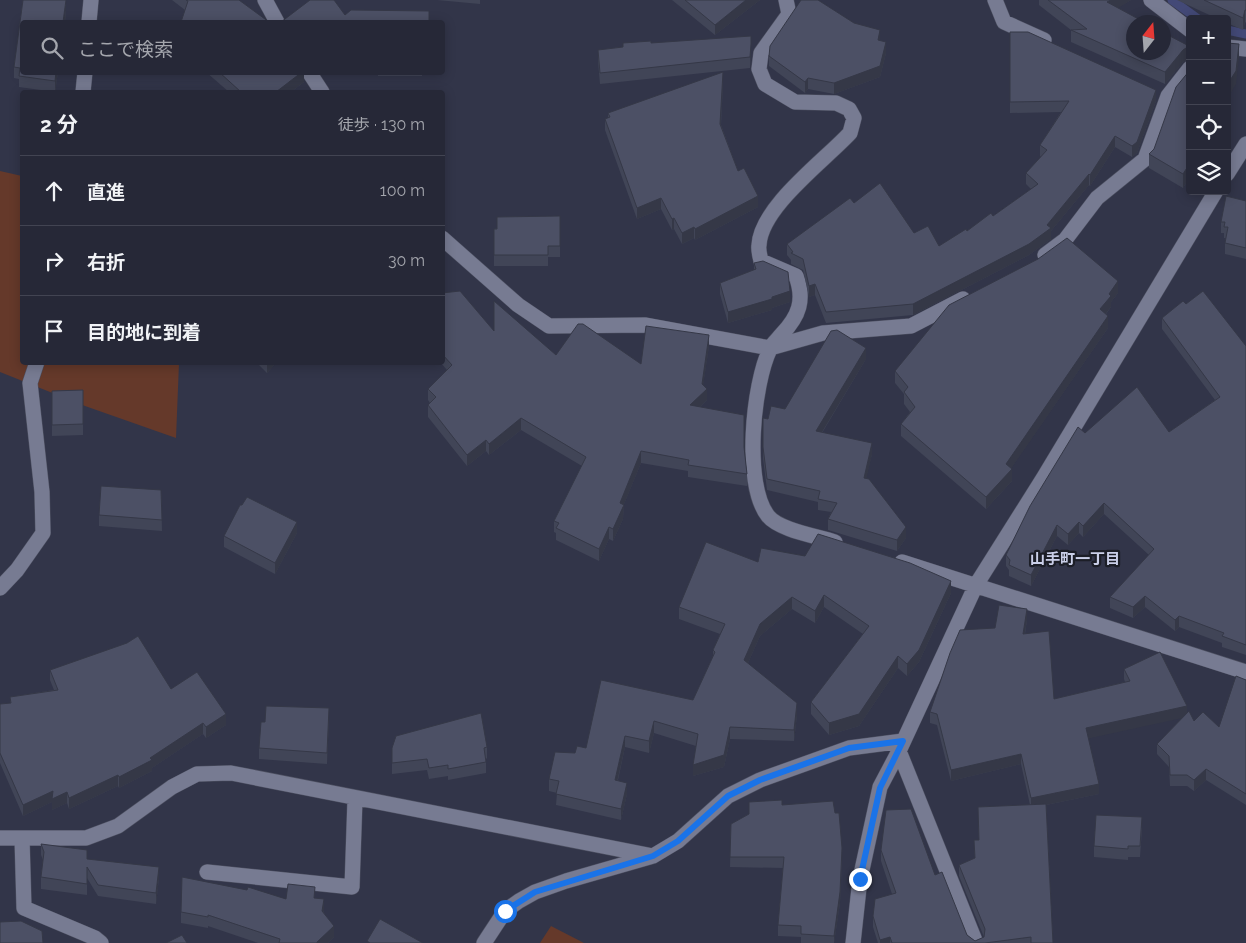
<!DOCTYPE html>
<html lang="ja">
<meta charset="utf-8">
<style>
body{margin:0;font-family:Raleway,"Noto Sans JP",sans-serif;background:#323442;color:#f1f3f6}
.controls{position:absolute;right:15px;top:15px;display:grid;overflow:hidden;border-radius:5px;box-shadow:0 2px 12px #0003}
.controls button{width:45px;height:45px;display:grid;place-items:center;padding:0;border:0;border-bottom:1px solid #424452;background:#262837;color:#f1f3f6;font:25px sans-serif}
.compass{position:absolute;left:1126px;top:15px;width:45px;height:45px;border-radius:50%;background:#262837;box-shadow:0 2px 12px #0003;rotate:17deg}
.stop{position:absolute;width:15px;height:15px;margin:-11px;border:4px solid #1a73e8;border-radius:50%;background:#fff}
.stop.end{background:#1a73e8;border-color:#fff;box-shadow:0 1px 5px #0008}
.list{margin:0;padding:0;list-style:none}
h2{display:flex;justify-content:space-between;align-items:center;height:65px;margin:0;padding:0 20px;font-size:21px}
h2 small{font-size:16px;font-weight:400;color:#a4a6ad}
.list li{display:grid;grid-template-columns:32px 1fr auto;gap:15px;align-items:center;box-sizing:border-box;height:70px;padding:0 20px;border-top:1px solid #424452}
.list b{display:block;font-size:19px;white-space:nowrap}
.list em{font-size:16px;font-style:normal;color:#a4a6ad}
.icon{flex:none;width:28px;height:28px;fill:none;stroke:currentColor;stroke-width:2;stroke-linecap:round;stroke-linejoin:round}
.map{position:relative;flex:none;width:1246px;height:943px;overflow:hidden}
.search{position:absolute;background:#262837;box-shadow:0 2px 12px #0003;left:20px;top:20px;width:425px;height:55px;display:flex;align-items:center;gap:12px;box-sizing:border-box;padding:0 18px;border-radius:5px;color:#a4a6ad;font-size:19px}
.panel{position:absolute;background:#262837;box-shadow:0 2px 12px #0003;left:20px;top:90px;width:425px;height:275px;border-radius:5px}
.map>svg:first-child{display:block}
</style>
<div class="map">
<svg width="1246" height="943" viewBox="0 0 1246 943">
<rect width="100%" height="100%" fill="#323549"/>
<!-- green -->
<path fill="#65392a" d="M0,171l22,5v186l157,1 -3,75 -91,-32 -85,-34z
M551,926l33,17h-44z"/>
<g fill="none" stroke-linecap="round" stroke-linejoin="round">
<!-- stream -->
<path stroke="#434977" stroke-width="9" d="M1172,0l26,19
M1227,30l19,4"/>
<defs>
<path id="minor" d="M265,0l12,22
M786,0l3,14 -28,39 -2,16 6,15 30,18 41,1 13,6 5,9 -4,15c-26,28 -89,74 -91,112 -1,5 1,11 2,16l35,15c9,24 3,40 -14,58 -4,5 -10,10 -12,15 -17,35 -27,135 -2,167 11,14 49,20 67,26
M995,0l9,22 40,18
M1151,0l39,30
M89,22l2,-22
M1227,47l19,2
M309,72l13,20
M83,92l2,-20
M1227,174l19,-30
M442,238l76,67 31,21 96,-1 125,23 53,-15 88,-7 52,-27
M1045,255l20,-15 32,-42 48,-39 23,-63 22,-28
M902,562l344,110
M0,588l17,-18 26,-37 -1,-41 -12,-109 7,-21
M899,751l77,192
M0,838h86l32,-12 54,-39 25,-13 34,-1 422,83
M22,838l2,70 71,30 6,5
M207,872l145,15 3,-88
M484,943l21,-32 14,-10 16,-9 31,-11 87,-25 25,-15 50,-45 32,-16 89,-32 54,-7
M853,943l7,-64 20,-92 19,-36 77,-166 68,-108 172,-286"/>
</defs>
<!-- minor casing -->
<use href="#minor" stroke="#4e5162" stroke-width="16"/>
<!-- minor -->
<use href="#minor" stroke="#777b92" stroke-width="15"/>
</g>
<!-- wall -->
<path fill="#414557" d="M23,0h43v10l-1,12h-43v50h36l-3,20 -36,-5v-8l-5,-1v-11z
M172,0h67l-54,10z
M437,0h43v4z
M672,0h88l-45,35z
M1039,0h92l-14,8 72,51 -6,3 -18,22 -94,-42v-12l-32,-25z
M1177,0h69v23l-1,-1 -2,8 -16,-7v-4h-9z
M1010,32l146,69 -19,52 -5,4 -17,-10 -25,39 -1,-1 -38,46v8l-22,16 -116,60 -87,8 -11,-28 -6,2 -6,-27 -12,-6v-4l-4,-5v-11l67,-41 85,43 54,-30 38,-27 -5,-5v-11l15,-16 -1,-1v-11l21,-33 -51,1z
M880,41l6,12 -6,24 -46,17 -26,-5 -3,4 -36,-27v-10z
M651,43l100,12 -1,13 -150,16 -2,-23v-11z
M1190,70v107l-7,11 -34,-20v-14l5,-5z
M206,72h98v10l-13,10h-62z
M378,72h44v4h-44z
M723,83l-2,42 17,46 20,36 -63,33 -1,-2 -12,6 -8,-15 -2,1 -11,-21 -24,10 -32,-89v-11l3,-1v-5z
M1246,201v58l-21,-5v-11l1,-5h-2v-5h-3v-11z
M560,216v41h-12v9h-54v-37z
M754,263l36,39 -18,6v2l-44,13 -8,-29v-11l34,-13z
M442,293l52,38 62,24 85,9 68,-18 -6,39 4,15 -7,7 44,42 3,25v12l-59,-9v-6l-47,-8 -17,41 -1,15 -10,22 -4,-2 -10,22 -43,-21v-7l-2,-1v-11l28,-55 -61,-36 -32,25 -3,-4 -19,15 -39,-49v-12l2,-2 -2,-3v-11l19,-19 -7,-8h2z
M1118,293l-7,9v5l-5,7 2,14 -97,140 1,13 -26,28 -85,-73v-12l9,-12 -6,-8v-10l-9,-11v-12z
M1186,304l60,42v309l-24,-8v-4l-43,-16 -4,4 -30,-24 -12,11 -23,-10v-11l39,-42 -45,-41 -21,23 -4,-4 -11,12 -11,-9 -26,50 -22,-10v-6l-3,-4v-11l79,-122 84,-1 46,-32 -53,-71v-11z
M866,359l-44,74 50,21 -6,24 40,60 -9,13 -69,-21v-11l3,-7 -13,-2v-8l-51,-12 -4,-32v-40l5,1z
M256,362h21l-10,11z
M83,390v45l-31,1v-45z
M161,490l1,41 -63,-5v-11z
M297,533l-22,41 -51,-27v-11z
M758,562l193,31 -32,69 -12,14 -9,-8 -39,58 -30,9 -18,-21v-12l52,-68 -39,-27 -9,16 -23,-14 -32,27 -12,27 49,52 -3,26 -64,-2 -6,28 -31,9 3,-30 -42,-13 -5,20 -24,-6 -7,33 9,14 -6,26 -65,-15 1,-12 -8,-2v-12l26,-26 118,-53 20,-44v-6l7,-16 -41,-15v-12z
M1027,620l-2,14 29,65 71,-17 -1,-3v-10l63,44 7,8 25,6 27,-47v125l-40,-25 -12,11 -7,-5h-17l-1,-19 -12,-13v-10l26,-27 -95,21 11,56 -53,11 7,138h-175l-5,-16v-11l19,-22 -11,-33v-11l54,25 32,60 8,6 9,-4 -25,-61v-11l16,-7 -1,-18h5l-1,-33 52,-2 -9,-41 -70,17 -14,-56 -7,-2v-11l65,-84z
M50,670l121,19 55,36 -20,13 -3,-4 -51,34v3l-33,17 -1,-2 -49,23 -2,-6 -15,7v-8l-29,14 -23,-53v-59l10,-1v-6l44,-7 -4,-10z
M329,719l-2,45 -68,-5v-11z
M487,747v11l-1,1v14l-38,7v-4l-19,3 -2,-9 -35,4v-26z
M749,802l33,3 60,53 -2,45 -6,40h-33v-6l-23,-1v-11l5,-57 -53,-1 1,-43 18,-10z
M1142,828l-2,29h-12v3l-34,-3v-11z
M41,844l46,15 72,19 -3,26 -58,-8 -11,-18v17l-46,-6v-12l2,-17 -2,-5z
M315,898l9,12v3l10,24 -6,6h-70l-50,-17v2l-27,-5v-11l105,-13z"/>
<!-- shaded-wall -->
<path fill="#353847" d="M66,0v10l-1,12h-2z
M746,0h14l-45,35v-10z
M1111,0h20l-24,15v-13z
M1245,10v12l-2,8v-12z
M880,30v11l-2,-1z
M886,42v11l-6,24 -46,17v-11z
M751,44v11l-1,13v-11z
M1239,44v14l-3,26 -9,15v-14z
M1189,46v13l-6,3 -18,22v-12l18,-22z
M56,72h2l-3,20v-11z
M302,72h2v10l-13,10h-15z
M723,72v11l-3,52v-11z
M808,78v11l-3,4v-11z
M1156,90v11l-19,52 -5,4v-11z
M1115,136v11l-25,39v-11z
M1190,163v14l-7,11v-14z
M1089,174v11l-38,46v8l-22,16 -116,60v-11l134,-79z
M758,196v11l-63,33v-11z
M661,198v11l-24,10v-11z
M674,218v11l-2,1v-11z
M694,227v11l-12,6v-11z
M1118,281v12l-7,9v5l-11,14v-12l9,-15z
M815,284v11l-6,2v-11z
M790,291v11l-18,6v2l-44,13v-11l44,-15z
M1108,316v12l-100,145 4,-4v12l-26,28v-12l20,-33z
M709,335v11l-7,48 5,-5v11l-17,17v-12l12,-21z
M866,348v11l-50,83v-11z
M267,362h10l-10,11z
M521,418v12l-32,25v-11z
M486,440v11l-19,15v-11z
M872,443v11l-8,35v-11z
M641,451v12l-21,51v-11z
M1104,503v11l-21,23v-11z
M624,505l-1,14 -10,22v-12z
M297,522v11l-22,41v-11z
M1079,522v11l-11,12v-11z
M1057,525v11l-26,50v-11z
M609,527v12l-10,22v-12z
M906,527v11l-9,13v-11z
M951,581v12l-32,69 -12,14v-12z
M824,595v12l-9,16v-12z
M1145,596v11l-12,11v-11z
M792,597v12l-32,27 -16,36v-12l16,-36z
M1027,609v11l-4,24v-10z
M1179,616v11l-4,4v-11z
M898,656v12l-39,58 -30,9v-12z
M797,703v12l-3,26v-11z
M1187,706v11l-101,22v-11z
M329,708v11l-2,45v-11z
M226,714v11l-20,13v-11z
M654,721v12l-5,20v-12z
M203,723v11l-51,34v3l-33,17v-11l31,-19z
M730,727v12l-6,28 -31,9v-11z
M625,736v11l-10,44v-11z
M1021,754v10l-70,17v-11z
M1206,769v11l-12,11v-11z
M118,775v11l-49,23v-11z
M627,783v11l-6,26v-11z
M1099,784v10l-68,14v-10z
M53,791l14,1v11l-15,7v-8l-29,14v-11z
M842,848l-2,55 -6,40v-7z
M159,867v11l-3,26v-11z
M324,899v11l-2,12v-11z
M334,926v11l-6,6h-11v-1z
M890,937v6h-10v-3z"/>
<!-- building -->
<path fill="#4c5065" stroke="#353847" d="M23,0h43l-3,22h-41v50h34l-1,9 -36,-5 1,-8 -6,-1z
M186,0h53l30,22h-88l7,-21z
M310,0h24l11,15 6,-5 78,1v11h-148z
M685,0h61l-31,25z
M801,0h17l36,23 26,7 -2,10 8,2 -6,24 -46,17 -26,-5 -3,4 -36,-26 1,-10z
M1048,0h63l-4,2 37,20h-10v30h30v-19l25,13 -6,4 -18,22 -94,-42 16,-1z
M1204,0h42v10h-1l-2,8z
M1010,32h18l128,58 -19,52 -5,4 -17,-10 -25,39 -1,-1 -42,51 4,3 -22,16 -116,60 -87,8 -11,-28 -6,2 -6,-27 -12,-6 2,-1 -6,-8 63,-46 4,5 26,-20 34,50 14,-7 11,20 27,-17 1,2 24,-18 2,3 45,-32 -12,-11 21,-23 -7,-5 29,-44 -59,1z
M751,36v8l-1,13 -150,16 -2,-23 25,-3v-4l28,-2v2z
M1227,43l12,1 -3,27 -9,14z
M1190,70v93l-7,11 -34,-20 5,-5 22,-62z
M219,72h83l-26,20h-35z
M723,72l-3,52 18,47 6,-3 14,28 -63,33 -1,-2 -12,6 -8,-15 -2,1 -11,-21 -24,10 -32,-89 5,-2 -2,-4z
M1226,196l20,5v47l-21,-5 3,-16h-4l1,-5h-4z
M560,216v30h-12v9h-54v-26h3v-12z
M1067,238l51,43 -9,13 2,2 -11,13 8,7 -102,148 6,5 -26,28 -85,-73 14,-17 -11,-15 4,-5 -13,-16 54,-66 89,-46z
M763,261l25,11 2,19 -18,6v2l-44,13 -8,-29 36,-14 -2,-6z
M460,291l34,40v-30l62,54 22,-31h5l58,40 5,-38 63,9 -7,49 5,5 -17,16 54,10v32l3,27 -59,-9 1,-5 -48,-9 -21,52 4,2 -1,2 -10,22 -4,-2 -10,22 -43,-21 3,-5 -5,-2 32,-64 -65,-39 -32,26 -3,-4 -19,15 -39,-50 8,-8 -8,-8 24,-24 -10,-11v-61z
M1203,291l43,55v299l-24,-9 2,-3 -45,-17 -4,4 -30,-24 -12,11 -23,-10 44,-48 -50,-46 -21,23 -4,-4 -11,12 -11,-9 -26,50 -22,-10 1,-5 -4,-5 24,-49 48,-79 7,6 52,-46 32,45 51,-35 -58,-79 21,-17 3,3z
M837,330l29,18 -50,83 56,12 -8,35 5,1 37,48 -9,13 -69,-21 9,-16 -19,-4 2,-8 -53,-12 -4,-32v-29l5,1 3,-13 14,3 46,-78z
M83,390v34l-31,1v-34z
M101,486l60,4 1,30 -63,-5z
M247,497l50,25 -22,41 -51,-27 16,-31h2z
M818,534l92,29 41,18 -32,69 -12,14 -9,-8 -39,58 -30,9 -18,-21 58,-76 -45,-31 -9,16 -23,-14 -32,27 -16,36 53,43 -3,27 -64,-3 -6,28 -31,10 5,-31 -44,-13 -5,20 -24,-5 -10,44 12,3 -6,26 -65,-15 3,-13 -10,-2 6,-27 20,1 2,-7 9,2 15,-68 92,20 22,-48 -2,-2 12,-26 -46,-17 27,-65 52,20 3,-14 44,8z
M999,605l28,4 -4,25 26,-3 5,68 76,-18 -6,-12 36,-17 27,54 -101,22 13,56 -68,14 -10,-44 -70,16 -14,-56 -7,-2 20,-59 10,-23 35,-2z
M138,636l33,53 26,-17 29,42 -20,13 -3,-4 -53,35 2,2 -33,17 -1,-2 -49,23 -2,-6 -15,7 1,-8 -30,14 -23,-52v-49l11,-1 -1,-6 48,-7 -8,-20 77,-27z
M1236,676l10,4v114l-40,-25 -12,11 -7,-5h-17l-1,-19 -12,-12 32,-33 5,10 9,-9 16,15z
M266,706l63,2 -2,45 -68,-5 2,-26h4z
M481,713l6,34 -3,1 2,14 -38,7v-4l-19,3 -2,-9 -35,4v-15l4,-12z
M782,800v5l51,-4 2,12h4l3,35 -2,44 -6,44 -33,-2v-8l-23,-1 6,-68h-54l1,-33 18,-10v-12z
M1046,804l7,139h-22v-6l-46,6h-93l-2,-6 -10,3 -7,-24 2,-17 21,-6 -15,-43 5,-40 25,-1 24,66 7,-3 25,63 8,6 9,-4 1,-8 -26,-64 16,-7 -1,-18h5l-1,-33z
M1096,815l46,2 -2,29h-12v3l-34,-3z
M41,844l46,6v9l72,8 -3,26 -58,-8 -11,-18v17l-46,-7 3,-25z
M182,877l65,13 1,-3 38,12 2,-15 27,3 -1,11 10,1 -2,12 12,15 -17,16v1h-38l1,-4 -72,-24v2l-27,-5z
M380,919l43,24h-53l-3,-2z
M21,921l21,10 1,12h-43v-21z
M182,935l5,8h-21z"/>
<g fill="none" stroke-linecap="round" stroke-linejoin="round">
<!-- route -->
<path stroke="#1a73e8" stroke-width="6" d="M505,911l30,-19 118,-36 25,-15 50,-45 32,-16 89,-32 54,-7 -23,47 -20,91"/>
</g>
<g text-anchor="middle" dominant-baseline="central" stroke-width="4.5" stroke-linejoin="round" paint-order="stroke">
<!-- neighbourhood labels -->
<g font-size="15" font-weight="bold" fill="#cacfe8" stroke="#1c1e27">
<text x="1075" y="559">山手町一丁目</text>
</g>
</g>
</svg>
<div class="controls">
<button>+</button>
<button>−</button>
<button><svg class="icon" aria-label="locate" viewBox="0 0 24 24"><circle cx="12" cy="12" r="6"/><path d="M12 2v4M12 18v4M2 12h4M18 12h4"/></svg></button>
<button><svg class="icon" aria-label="layers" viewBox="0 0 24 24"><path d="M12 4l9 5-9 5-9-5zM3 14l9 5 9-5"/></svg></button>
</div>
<svg class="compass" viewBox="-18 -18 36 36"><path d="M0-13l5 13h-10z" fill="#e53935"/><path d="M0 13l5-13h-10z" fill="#a4a6ad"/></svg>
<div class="stop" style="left:505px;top:911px"></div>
<div class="stop end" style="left:860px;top:879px"></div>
<div class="search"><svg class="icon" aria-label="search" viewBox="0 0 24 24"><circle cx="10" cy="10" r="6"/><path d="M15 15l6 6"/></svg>ここで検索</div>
<section class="panel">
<h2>2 分<small>徒歩 · 130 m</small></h2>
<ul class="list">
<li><svg class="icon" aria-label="ahead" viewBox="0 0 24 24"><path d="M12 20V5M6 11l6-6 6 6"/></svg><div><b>直進</b></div><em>100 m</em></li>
<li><svg class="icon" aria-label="right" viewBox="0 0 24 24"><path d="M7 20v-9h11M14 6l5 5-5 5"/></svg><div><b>右折</b></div><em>30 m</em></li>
<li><svg class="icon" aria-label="arrive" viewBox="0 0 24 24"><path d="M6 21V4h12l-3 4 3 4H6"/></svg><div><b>目的地に到着</b></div></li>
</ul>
</section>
</div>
